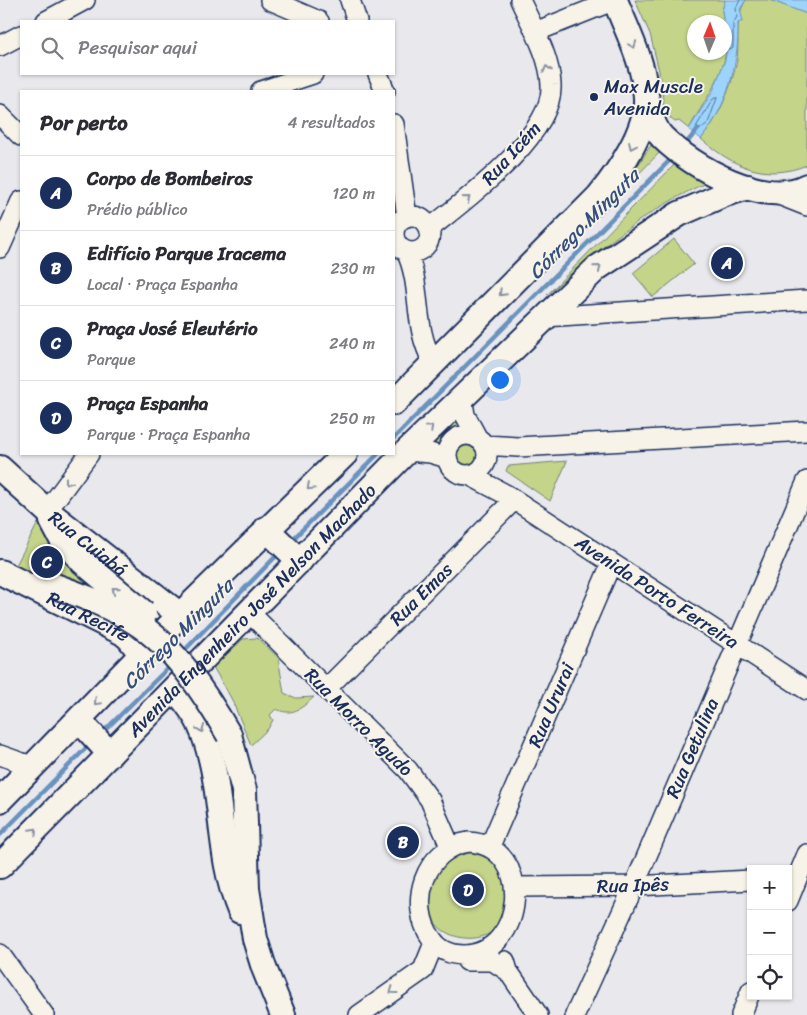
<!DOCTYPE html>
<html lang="pt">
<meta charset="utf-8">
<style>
body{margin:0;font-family:Sriracha,sans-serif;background:#f2f2f3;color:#2b2b33}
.controls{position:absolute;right:15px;bottom:15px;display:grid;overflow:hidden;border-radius:0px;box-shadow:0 1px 4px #0004}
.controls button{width:45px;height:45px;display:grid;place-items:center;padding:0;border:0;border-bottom:1px solid #e1e1e2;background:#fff;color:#2b2b33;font:25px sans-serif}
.compass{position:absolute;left:687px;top:15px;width:45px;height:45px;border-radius:50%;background:#fff;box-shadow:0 1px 4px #0004;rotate:2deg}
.you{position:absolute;left:499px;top:379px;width:18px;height:18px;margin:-12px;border:4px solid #fff;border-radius:50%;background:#1a73e8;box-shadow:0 0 0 8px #1a73e833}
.badge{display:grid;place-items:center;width:32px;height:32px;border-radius:50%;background:#1b2f5e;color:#fff;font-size:16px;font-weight:700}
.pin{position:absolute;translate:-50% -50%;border:2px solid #fff;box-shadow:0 1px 5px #0006}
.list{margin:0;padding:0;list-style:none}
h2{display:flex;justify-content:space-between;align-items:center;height:65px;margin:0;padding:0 20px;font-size:21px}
h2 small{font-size:16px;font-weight:400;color:#7c7c81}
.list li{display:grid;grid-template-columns:32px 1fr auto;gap:15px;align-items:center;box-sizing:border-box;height:75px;padding:0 20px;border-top:1px solid #e1e1e2}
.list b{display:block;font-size:19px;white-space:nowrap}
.list p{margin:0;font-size:16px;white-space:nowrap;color:#7c7c81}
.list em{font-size:16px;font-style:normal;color:#7c7c81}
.icon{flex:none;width:28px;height:28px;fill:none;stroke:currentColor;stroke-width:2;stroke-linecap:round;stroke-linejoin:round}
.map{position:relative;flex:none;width:807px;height:1015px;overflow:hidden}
.search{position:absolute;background:#fff;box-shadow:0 1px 4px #0004;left:20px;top:20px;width:375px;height:55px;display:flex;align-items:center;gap:12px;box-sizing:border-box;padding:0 18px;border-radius:0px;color:#7c7c81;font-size:19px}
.panel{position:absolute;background:#fff;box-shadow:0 1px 4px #0004;left:20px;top:90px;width:375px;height:365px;border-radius:0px}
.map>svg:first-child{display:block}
</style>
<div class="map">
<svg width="807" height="1015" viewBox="0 0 807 1015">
<rect width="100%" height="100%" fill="#e9e9ed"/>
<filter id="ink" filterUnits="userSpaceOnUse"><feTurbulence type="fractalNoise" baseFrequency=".02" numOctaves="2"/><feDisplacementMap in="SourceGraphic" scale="10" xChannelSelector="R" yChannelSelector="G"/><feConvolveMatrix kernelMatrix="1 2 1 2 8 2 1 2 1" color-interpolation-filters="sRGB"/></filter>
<g filter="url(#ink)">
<!-- green -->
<path fill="#c4d489" stroke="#708274" d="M635,0h90l-3,11 2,11h-30v30h30l1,-25c9,39 -19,69 -36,102l-10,-8 -4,1 -4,-3 -7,-13 -5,-35 -9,-37z
M746,0h24l37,14v151c-43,17 -74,1 -106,-26 17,-20 29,-48 35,-74 5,-22 -3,-45 10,-65z
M651,145h4l6,6 -41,42z
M676,163l32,19c-61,27 -111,68 -161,113z
M674,239l20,25 -41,33 -20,-24z
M456,413l7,14 -15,12 -4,12 -19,-5z
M457 456a10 10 0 1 1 20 0a10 10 0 1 1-20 0Z
M567,461l-17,40 -44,-30 2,-5z
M40,519l54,60 -5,9 -37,-10 -40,-5z
M257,638l21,19 6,36 12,5 18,-1c-12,11 -22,20 -38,12l-6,6 3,5 -5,9 -17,16 -20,-47 -18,-31 30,-28z
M472,853c12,3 28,9 34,22 4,12 -1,42 -9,52 -15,19 -56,13 -65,-10 -3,-7 -3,-14 -2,-22 0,-6 -1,-13 1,-19 4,-15 27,-22 41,-23z"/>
<!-- water -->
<path fill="#9dd4fc" stroke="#6992bd" d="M725,0h21l-6,9 3,12 -5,2c1,41 -11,84 -37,116l-12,-10 24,-38 12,-31 2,-15 -5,-34z
M770,0h37v14z"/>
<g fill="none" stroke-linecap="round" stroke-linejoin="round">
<!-- shore -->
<path stroke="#4f719d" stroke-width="1" d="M724,47l6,3 3,-2v-25l4,-6 -1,-9 4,-8
M717,98l-9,25 -9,7 -3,-3 17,-28z"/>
<!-- stream -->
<path stroke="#6992bd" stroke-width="4.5" d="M684,146l14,-17
M394,438l279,-281
M291,541l87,-87
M181,654l99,-102
M101,734l71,-70
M0,835l90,-91"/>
<defs>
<path id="minor" d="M270,0l49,21
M350,0l7,21
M46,21l39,-21
M535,32l80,-32
M0,46l21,-11
M378,74l7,17
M261,91l52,-17
M0,115l21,21
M394,124l13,93
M774,193l33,13
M394 234a18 18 0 1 1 36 0a18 18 0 1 1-36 0Z
M429,229c36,-29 125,-94 122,-144 -1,-29 -19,-59 -31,-85
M0,248l21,-47
M406,251c17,36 6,74 27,111
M544,317l263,-17
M462,396l3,19 13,24
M447 455a20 20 0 1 1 40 0a20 20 0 1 1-40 0Z
M484,445l34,2 289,-16
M407,451l23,2 17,5
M469,475l38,20 300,195
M47,511l42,-57
M249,612l159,158 22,30 20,46
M327,688l187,-188
M0,755l34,12
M469,842c66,4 57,112 -5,113 -13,0 -24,-4 -32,-16 -25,-34 -8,-91 37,-97z
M490,846l121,-282
M516,887l118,-1 117,-6
M788,901l19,-47
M0,954l44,61
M467,961h26l15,10
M505,961l3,10 30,44
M359,1015l64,-45 11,-27
M575,1015l59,-129 173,-405
M741,1015l10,-24"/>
<g id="major">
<path d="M647,99c3,14 6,29 16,39 31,30 101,70 144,48"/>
<path d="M394,403l205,-207c19,-23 49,-67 47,-98 -1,-34 -19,-67 -31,-98"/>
<path id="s1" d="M0,468l47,43 133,104"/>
<path d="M52,521l9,17 22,24"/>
<path d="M266,529l34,32"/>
<path id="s2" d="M0,572l123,61 6,5 13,17"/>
<path d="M175,689c9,11 18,21 24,34 27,59 16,129 41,188"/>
<path d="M79,720l31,34"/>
<path d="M229,735l15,55 3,99 8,50 9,29 19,47"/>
<path d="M0,800l180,-185 165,-161"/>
<path id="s3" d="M0,866l407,-415 190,-183 82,-54 46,-20 23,-7"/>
</g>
</defs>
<!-- minor casing -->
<use href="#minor" stroke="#1b2f5e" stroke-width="22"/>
<!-- major casing -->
<use href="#major" stroke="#1b2f5e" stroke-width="28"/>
<!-- minor -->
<use href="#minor" stroke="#f7f3e8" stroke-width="19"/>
<!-- major -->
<use href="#major" stroke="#f7f3e8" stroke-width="24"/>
<defs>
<path id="major-bridge" d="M83,562l61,51
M55,586c28,10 55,20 80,36 40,25 71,73 94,113"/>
</defs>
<!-- major-bridge casing -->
<use href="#major-bridge" stroke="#1b2f5e" stroke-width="28" stroke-linecap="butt"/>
<!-- major-bridge -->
<use href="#major-bridge" stroke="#f7f3e8" stroke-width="24"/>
</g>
<!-- one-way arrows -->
<defs><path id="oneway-chevron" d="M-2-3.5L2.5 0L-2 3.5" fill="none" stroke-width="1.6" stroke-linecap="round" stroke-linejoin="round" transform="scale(1.25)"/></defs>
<g stroke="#8991a3">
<use href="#oneway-chevron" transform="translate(633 45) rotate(69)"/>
<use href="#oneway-chevron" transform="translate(547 69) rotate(-104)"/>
<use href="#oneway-chevron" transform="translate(632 146) rotate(115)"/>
<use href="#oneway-chevron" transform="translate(467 199) rotate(-39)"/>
<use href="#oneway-chevron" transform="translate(598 268) rotate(-40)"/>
<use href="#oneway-chevron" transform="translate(502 293) rotate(135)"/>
<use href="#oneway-chevron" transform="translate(430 428) rotate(-45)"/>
<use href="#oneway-chevron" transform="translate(68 482) rotate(126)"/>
<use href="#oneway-chevron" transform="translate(310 487) rotate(137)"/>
<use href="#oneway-chevron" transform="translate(115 590) rotate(-140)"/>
<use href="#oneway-chevron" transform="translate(97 702) rotate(134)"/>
<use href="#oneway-chevron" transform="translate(201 729) rotate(68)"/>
<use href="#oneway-chevron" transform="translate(34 831) rotate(-46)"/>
<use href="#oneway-chevron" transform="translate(393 991) rotate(144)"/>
</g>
</g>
<!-- markers -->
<circle fill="#1b2f5e" stroke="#f7f3e8" stroke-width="2" cx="594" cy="97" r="5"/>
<g text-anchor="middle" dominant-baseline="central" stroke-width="4" stroke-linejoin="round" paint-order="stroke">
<!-- poi labels -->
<g font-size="19" fill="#1b2f5e" stroke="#f7f3e8" text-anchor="start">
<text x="604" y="86">Max Muscle<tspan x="604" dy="22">Avenida</tspan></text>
</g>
<!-- street labels -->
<g font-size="19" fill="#1b2f5e" stroke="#f7f3e8">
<text transform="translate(511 153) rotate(-48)">Rua Icém</text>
<text stroke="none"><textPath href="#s1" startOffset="116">Rua Cuiabá</textPath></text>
<text transform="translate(657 592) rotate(33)">Avenida Porto Ferreira</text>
<text transform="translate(421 594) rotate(-45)">Rua Emas</text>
<text stroke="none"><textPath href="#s3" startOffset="359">Avenida Engenheiro José Nelson Machado</textPath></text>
<text stroke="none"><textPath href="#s2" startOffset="99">Rua Recife</textPath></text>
<text transform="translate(551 705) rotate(-67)">Rua Ururai</text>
<text transform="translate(359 722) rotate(45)">Rua Morro Agudo</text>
<text transform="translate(692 748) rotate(-67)">Rua Getulina</text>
<text transform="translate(633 885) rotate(-2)">Rua Ipês</text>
</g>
<!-- water labels -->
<g font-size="20" font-style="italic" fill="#35507e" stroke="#f7f3e8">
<text transform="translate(584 224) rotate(-45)">Córrego Minguta</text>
<text transform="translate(178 634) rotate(-45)">Córrego Minguta</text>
</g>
</g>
</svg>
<div class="controls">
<button>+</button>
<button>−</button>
<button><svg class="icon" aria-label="locate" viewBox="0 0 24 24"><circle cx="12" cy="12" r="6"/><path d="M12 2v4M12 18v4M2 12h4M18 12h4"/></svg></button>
</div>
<svg class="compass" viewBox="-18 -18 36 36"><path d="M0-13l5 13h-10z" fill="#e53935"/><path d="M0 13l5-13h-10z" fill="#7c7c81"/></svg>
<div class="you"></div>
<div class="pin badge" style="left:727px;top:263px">A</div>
<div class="pin badge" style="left:403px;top:842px">B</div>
<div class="pin badge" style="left:47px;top:562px">C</div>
<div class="pin badge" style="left:468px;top:890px">D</div>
<div class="search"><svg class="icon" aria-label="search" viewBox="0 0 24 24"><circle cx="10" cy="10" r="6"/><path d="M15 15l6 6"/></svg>Pesquisar aqui</div>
<section class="panel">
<h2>Por perto<small>4 resultados</small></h2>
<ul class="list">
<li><span class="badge">A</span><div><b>Corpo de Bombeiros</b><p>Prédio público</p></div><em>120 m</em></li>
<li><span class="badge">B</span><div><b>Edifício Parque Iracema</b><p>Local · Praça Espanha</p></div><em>230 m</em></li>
<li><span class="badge">C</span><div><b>Praça José Eleutério</b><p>Parque</p></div><em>240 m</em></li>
<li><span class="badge">D</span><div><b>Praça Espanha</b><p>Parque · Praça Espanha</p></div><em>250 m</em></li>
</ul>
</section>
</div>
